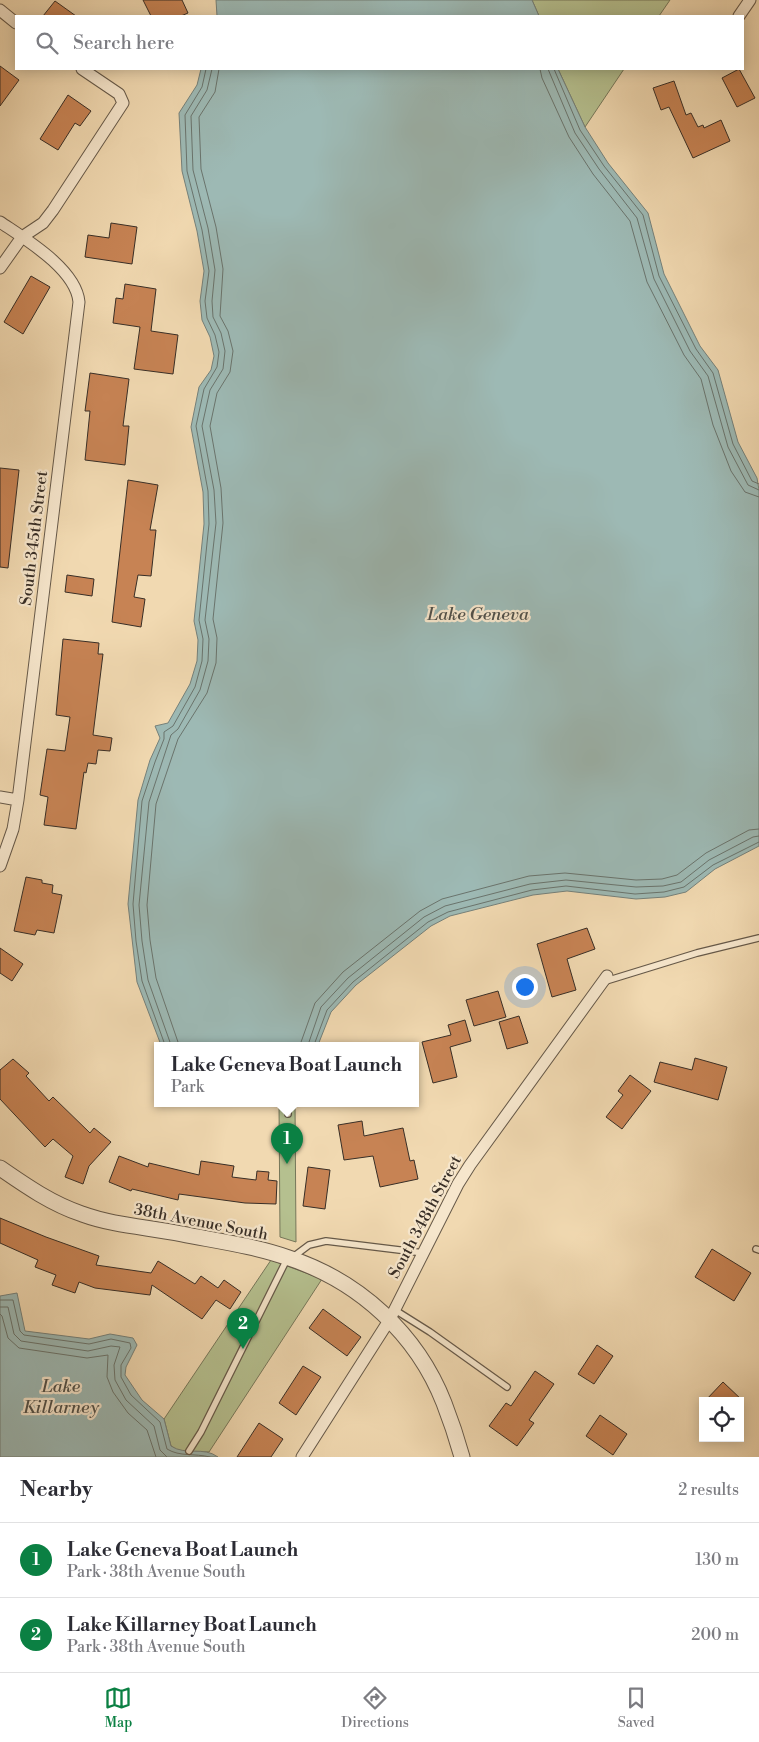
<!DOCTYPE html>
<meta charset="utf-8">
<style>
body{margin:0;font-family:"Libre Bodoni",serif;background:#f7f7f7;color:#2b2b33}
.controls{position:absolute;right:15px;bottom:15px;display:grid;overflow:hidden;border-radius:0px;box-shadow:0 2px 12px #0003}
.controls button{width:45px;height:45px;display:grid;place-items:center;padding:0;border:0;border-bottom:1px solid #e1e1e2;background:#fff;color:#2b2b33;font:25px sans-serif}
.you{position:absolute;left:524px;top:986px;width:18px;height:18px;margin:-12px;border:4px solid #fff;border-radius:50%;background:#1a73e8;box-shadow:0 0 0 8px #1a73e833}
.badge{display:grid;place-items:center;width:32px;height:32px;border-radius:50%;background:#0b8043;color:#fff;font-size:16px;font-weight:700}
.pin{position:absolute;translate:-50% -41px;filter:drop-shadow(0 1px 2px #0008)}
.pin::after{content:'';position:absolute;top:26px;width:18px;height:15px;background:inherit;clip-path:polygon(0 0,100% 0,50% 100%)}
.popup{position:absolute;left:154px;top:1042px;width:265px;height:65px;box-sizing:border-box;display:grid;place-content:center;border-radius:0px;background:#fff;filter:drop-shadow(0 1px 4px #0005);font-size:16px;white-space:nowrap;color:#7c7c81}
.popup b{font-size:19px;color:#2b2b33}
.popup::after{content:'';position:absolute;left:50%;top:100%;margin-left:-10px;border:10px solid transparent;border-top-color:#fff}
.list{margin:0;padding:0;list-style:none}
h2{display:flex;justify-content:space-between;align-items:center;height:65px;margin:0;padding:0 20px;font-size:21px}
h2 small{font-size:16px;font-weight:400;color:#7c7c81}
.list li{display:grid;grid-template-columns:32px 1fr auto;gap:15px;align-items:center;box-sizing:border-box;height:75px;padding:0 20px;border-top:1px solid #e1e1e2}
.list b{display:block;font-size:19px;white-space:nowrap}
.list p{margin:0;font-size:16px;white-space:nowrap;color:#7c7c81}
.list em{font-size:16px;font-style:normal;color:#7c7c81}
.icon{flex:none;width:28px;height:28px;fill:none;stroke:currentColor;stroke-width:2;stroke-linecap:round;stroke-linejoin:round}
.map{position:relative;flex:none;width:759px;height:1457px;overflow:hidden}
.search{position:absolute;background:#fff;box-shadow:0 2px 12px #0003;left:15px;right:15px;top:15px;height:55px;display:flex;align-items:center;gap:12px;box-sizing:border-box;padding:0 18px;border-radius:0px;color:#7c7c81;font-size:19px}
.sheet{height:215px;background:#fff}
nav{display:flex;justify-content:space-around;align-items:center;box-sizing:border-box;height:70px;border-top:1px solid #e1e1e2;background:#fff;font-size:14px;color:#7c7c81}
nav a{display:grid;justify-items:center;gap:2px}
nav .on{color:#0b8043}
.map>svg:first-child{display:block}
</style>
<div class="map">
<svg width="759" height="1457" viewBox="0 0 759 1457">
<rect width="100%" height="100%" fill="#f1d9b1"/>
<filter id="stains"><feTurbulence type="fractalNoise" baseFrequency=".004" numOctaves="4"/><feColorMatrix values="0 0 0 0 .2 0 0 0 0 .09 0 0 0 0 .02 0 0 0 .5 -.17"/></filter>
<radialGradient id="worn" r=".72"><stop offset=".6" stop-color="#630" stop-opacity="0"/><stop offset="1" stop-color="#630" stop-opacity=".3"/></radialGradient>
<!-- green -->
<path fill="#b5c08f" stroke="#76775a" d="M532,0h138l-11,16h-120z
M558,69h66l-39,58z
M279,1103h16l1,139 -16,-5z
M271,1260l51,19 -113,173 -31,-1 -7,-5 -7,-27z"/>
<!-- water -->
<path fill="#9db9b4" stroke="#75817b" d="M216,0h316l7,16h-322z
M201,69h357l27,58 23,36 40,50 16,61 36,72 18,24 20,72 19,36 2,12v356l-44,23 -29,23 -21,5 -29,2 -69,-8 -34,4 -83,21 -19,10 -75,59 -25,27 -13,33h-157l-24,-63 -9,-78 10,-104 12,-40 10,-22 -5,-12 13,-3 22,-39 7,-23 1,-21 -4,-19 10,-97 -1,-32 -12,-65 8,-40 12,-17 3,-14 -4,-19 -8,-17 -2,-19 4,-30 -7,-40 -15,-60 -3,-58 18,-28z
M17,1293l8,38 64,8 21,-5 23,4 4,7 -11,22 -1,8 17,25 22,19 7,27c15,10 32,0 47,11h-218v-161z"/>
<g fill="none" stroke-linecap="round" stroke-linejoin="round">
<!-- shore -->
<path stroke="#6a746d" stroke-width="1" d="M540,69l2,9 27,59 24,37 37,47 17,61 37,73 17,24 12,46 18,46 14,21 14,5
M548,69l27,64 24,36 38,49 17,61 36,72 18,25 20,71 20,38 11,5
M554,69l26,61 24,36 39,49 16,61 37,73 17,24 20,71 19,37 7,3
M165,1045l-23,-64 -6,-40 -3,-37 9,-103 13,-39 9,-23v-7l9,-6 22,-39 7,-26 1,-22 -4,-19 10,-96 -1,-33 -12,-65 8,-37 13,-22 2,-15 -4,-17 -8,-17 -2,-17 4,-30 -7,-41 -15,-59 -2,-56 17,-28 4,-18
M171,1045l-23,-65 -6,-39 -3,-36 10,-103 22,-67 7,-6 22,-39 8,-29 1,-22 -4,-19 11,-97 -2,-33 -12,-64 8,-36 13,-21 2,-18 -4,-18 -8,-16 -1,-16 3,-31 -7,-42 -15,-58 -2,-54 16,-26 5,-21
M179,1045l-23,-67 -6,-38 -3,-35 9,-101 22,-65 29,-46 9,-30 1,-25 -4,-19 10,-96 -2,-35 -11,-62 7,-33 13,-21 3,-21 -5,-20 -8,-15 3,-47 -7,-42 -15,-58 -2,-52 16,-25 4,-23
M300,1045l15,-42 28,-31 77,-61 22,-12 87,-23 36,-3 71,7 26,-1 15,-4 29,-22 43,-23 10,-1
M308,1045l13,-38 27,-29 76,-61 21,-11 85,-22 36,-4 70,7 27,-1 18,-4 28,-22 44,-23 6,-1
M314,1045l13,-35 26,-28 75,-60 20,-10 84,-22 34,-4 69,8 29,-2 20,-5 29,-22 46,-23
M0,1300h13l7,31 4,4 65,9 22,-5 19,4 1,5 -10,17v12l10,18 29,27 7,27c13,8 27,4 43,8
M0,1307h8l6,27 7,7 67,10 23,-5 9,1 -6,18 1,15 11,20 28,26 6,24 7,7
M0,1314l2,2 6,22 11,10 68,10 21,-3 -1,22 6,15 15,21 19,17 9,27"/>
</g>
<!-- building -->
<path fill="#c78354" stroke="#382e26" d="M143,0h39l6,13 -7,3h-30z
M55,1l21,15h-33z
M0,66l19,14 -19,26z
M739,69l16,29 -18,9 -15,-29z
M674,81l12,34 5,-2 7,14 5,-2 1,3 17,-8 9,21 -37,17 -24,-51 -8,3 -8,-22z
M68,95l23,16 -11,15 -5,-3 -17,27 -18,-11z
M111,223l26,4 -5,37 -47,-7 3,-22 21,3z
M31,276l19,11 -27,47 -19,-12z
M125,284l31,5 -5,42 27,4 -5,39 -39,-5 6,-42 -27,-4 3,-25 7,1z
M90,373l39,6 -6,47h6l-4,39 -40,-5 5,-49h-5z
M0,468l19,2 -11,98 -8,-1z
M128,480l30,5 -8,45h6l-5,46 -13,-1 -4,22 11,2 -4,28 -29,-5z
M67,575l27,4 -2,17 -27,-4z
M63,639l36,4 -1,11h5l-10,81 19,3 -2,13 -12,-1 -2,14 -8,-1 -2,10 -2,-1 -8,57 -32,-4 4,-28 -8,-2 7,-46 18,2 5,-34 -14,-2z
M26,877l16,3v3l11,2 -1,8 10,2 -8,38 -17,-3 -2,5 -21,-4z
M587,928l8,21 -28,10 9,31 -24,7 -15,-53z
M0,948l23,16 -11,17 -12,-8z
M498,991l8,26 -32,9 -8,-26z
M519,1016l9,27 -21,6 -8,-27z
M465,1020l6,21 -21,6 7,30 -24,6 -11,-41 29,-7 -3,-10z
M695,1058l32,9 -9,33 -64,-18 6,-20 32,8z
M13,1059l16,14 -3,3 23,25 4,-4 37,36 4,-5 17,14 -22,24 -6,18 -18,-7 8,-21 -20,-17 -8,8 -45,-48v-29z
M630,1075l21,16 -29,38 -16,-12 17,-22 -5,-4z
M362,1121l2,15 39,-8 7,33 4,-1 4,19 -38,8 -7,-31 -29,4 -6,-35z
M119,1156l29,11 1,-4 50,12 2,-14 33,5 -2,11 24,3 1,-9 12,1 -1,8 9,1 -1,23 -31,-1 -66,-9 -1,6 -46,-11 -1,2 -22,-9z
M308,1167l22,3 -5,39 -22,-3z
M0,1218l46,19 53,19 -3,9 55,8 7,-12 37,23 6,-8 17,12 6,-8 17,12 -11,17 -14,-9 -14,19 -50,-34 -2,10 -55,-7 -16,-6 -4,11 -23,-8 4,-10 -21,-8 3,-7 -38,-17z
M712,1249l39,24 -17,28 -39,-24z
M323,1309l38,28 -14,19 -38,-28z
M597,1345l16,11 -19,28 -16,-10z
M303,1366l18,11 -25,38 -17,-12z
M535,1371l19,13 -25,36 5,3 -17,23 -28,-20 17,-23 5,3z
M723,1382l20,19h-38z
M600,1415l27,19 -14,21 -27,-19z
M259,1423l24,16 -12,18h-34z"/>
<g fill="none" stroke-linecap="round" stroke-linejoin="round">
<defs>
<path id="service" d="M606,981l91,-28 62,-15
M288,1114v-11
M756,1249l3,1
M293,1257l16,-12 17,-4 98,12
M395,1310l35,22 77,55
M189,1451l12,-19 86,-173"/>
<path id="minor" d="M0,10l16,13
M739,16l11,-16
M0,222c25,17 76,47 79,80l-61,498 -5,29 -13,37
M0,268l22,-31 21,-14 10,-13 70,-107 -4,-9 -37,-25
M0,797l18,3
M302,1457l88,-138 68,-135 12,-19 137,-189"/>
<path id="tertiary" d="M0,1168c26,18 52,36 82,46 33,12 67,13 100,20 36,7 73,12 107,24 70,23 128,76 155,145 7,18 13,36 18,54"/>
</defs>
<!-- service casing -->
<use href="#service" stroke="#665949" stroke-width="8"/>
<!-- minor casing -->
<use href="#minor" stroke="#665949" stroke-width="13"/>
<!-- tertiary casing -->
<use href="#tertiary" stroke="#665949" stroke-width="17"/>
<!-- service -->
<use href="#service" stroke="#f6e6cc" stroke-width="5.5"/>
<!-- minor -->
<use href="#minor" stroke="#f6e6cc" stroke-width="11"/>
<!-- tertiary -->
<use href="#tertiary" stroke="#f6e6cc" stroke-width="15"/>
</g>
<g text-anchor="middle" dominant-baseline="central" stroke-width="4.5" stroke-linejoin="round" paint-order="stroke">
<!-- street labels -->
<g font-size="16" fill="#382e26" stroke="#f6e6cc">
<text transform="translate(34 538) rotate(-83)">South 345th Street</text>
<text transform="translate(425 1217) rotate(-62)">South 348th Street</text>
<text transform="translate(201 1222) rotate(11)">38th Avenue South</text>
</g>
<!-- water labels -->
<g font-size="18" font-style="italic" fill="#51514a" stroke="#f6e6cc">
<text x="478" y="614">Lake Geneva</text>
<text x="61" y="1386">Lake<tspan x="61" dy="21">Killarney</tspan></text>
</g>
</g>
<rect width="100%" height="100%" filter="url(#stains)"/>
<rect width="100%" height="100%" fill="url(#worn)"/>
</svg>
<div class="controls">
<button><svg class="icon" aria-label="locate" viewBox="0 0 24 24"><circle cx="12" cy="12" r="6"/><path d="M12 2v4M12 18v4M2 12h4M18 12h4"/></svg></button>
</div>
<div class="you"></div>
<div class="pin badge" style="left:287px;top:1164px">1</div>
<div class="popup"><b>Lake Geneva Boat Launch</b>Park</div>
<div class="pin badge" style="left:243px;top:1349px">2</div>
<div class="search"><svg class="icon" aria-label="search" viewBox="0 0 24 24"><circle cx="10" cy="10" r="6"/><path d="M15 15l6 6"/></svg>Search here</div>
</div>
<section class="sheet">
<h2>Nearby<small>2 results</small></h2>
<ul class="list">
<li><span class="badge">1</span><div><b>Lake Geneva Boat Launch</b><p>Park · 38th Avenue South</p></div><em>130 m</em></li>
<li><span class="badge">2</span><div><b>Lake Killarney Boat Launch</b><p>Park · 38th Avenue South</p></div><em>200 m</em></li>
</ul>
</section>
<nav>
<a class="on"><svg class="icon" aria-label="map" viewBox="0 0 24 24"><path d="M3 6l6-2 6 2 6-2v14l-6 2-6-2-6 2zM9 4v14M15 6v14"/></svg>Map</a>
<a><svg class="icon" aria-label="directions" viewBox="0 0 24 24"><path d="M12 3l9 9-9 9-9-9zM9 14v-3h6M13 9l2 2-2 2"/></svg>Directions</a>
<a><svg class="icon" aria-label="saved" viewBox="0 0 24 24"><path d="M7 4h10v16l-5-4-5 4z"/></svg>Saved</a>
</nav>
